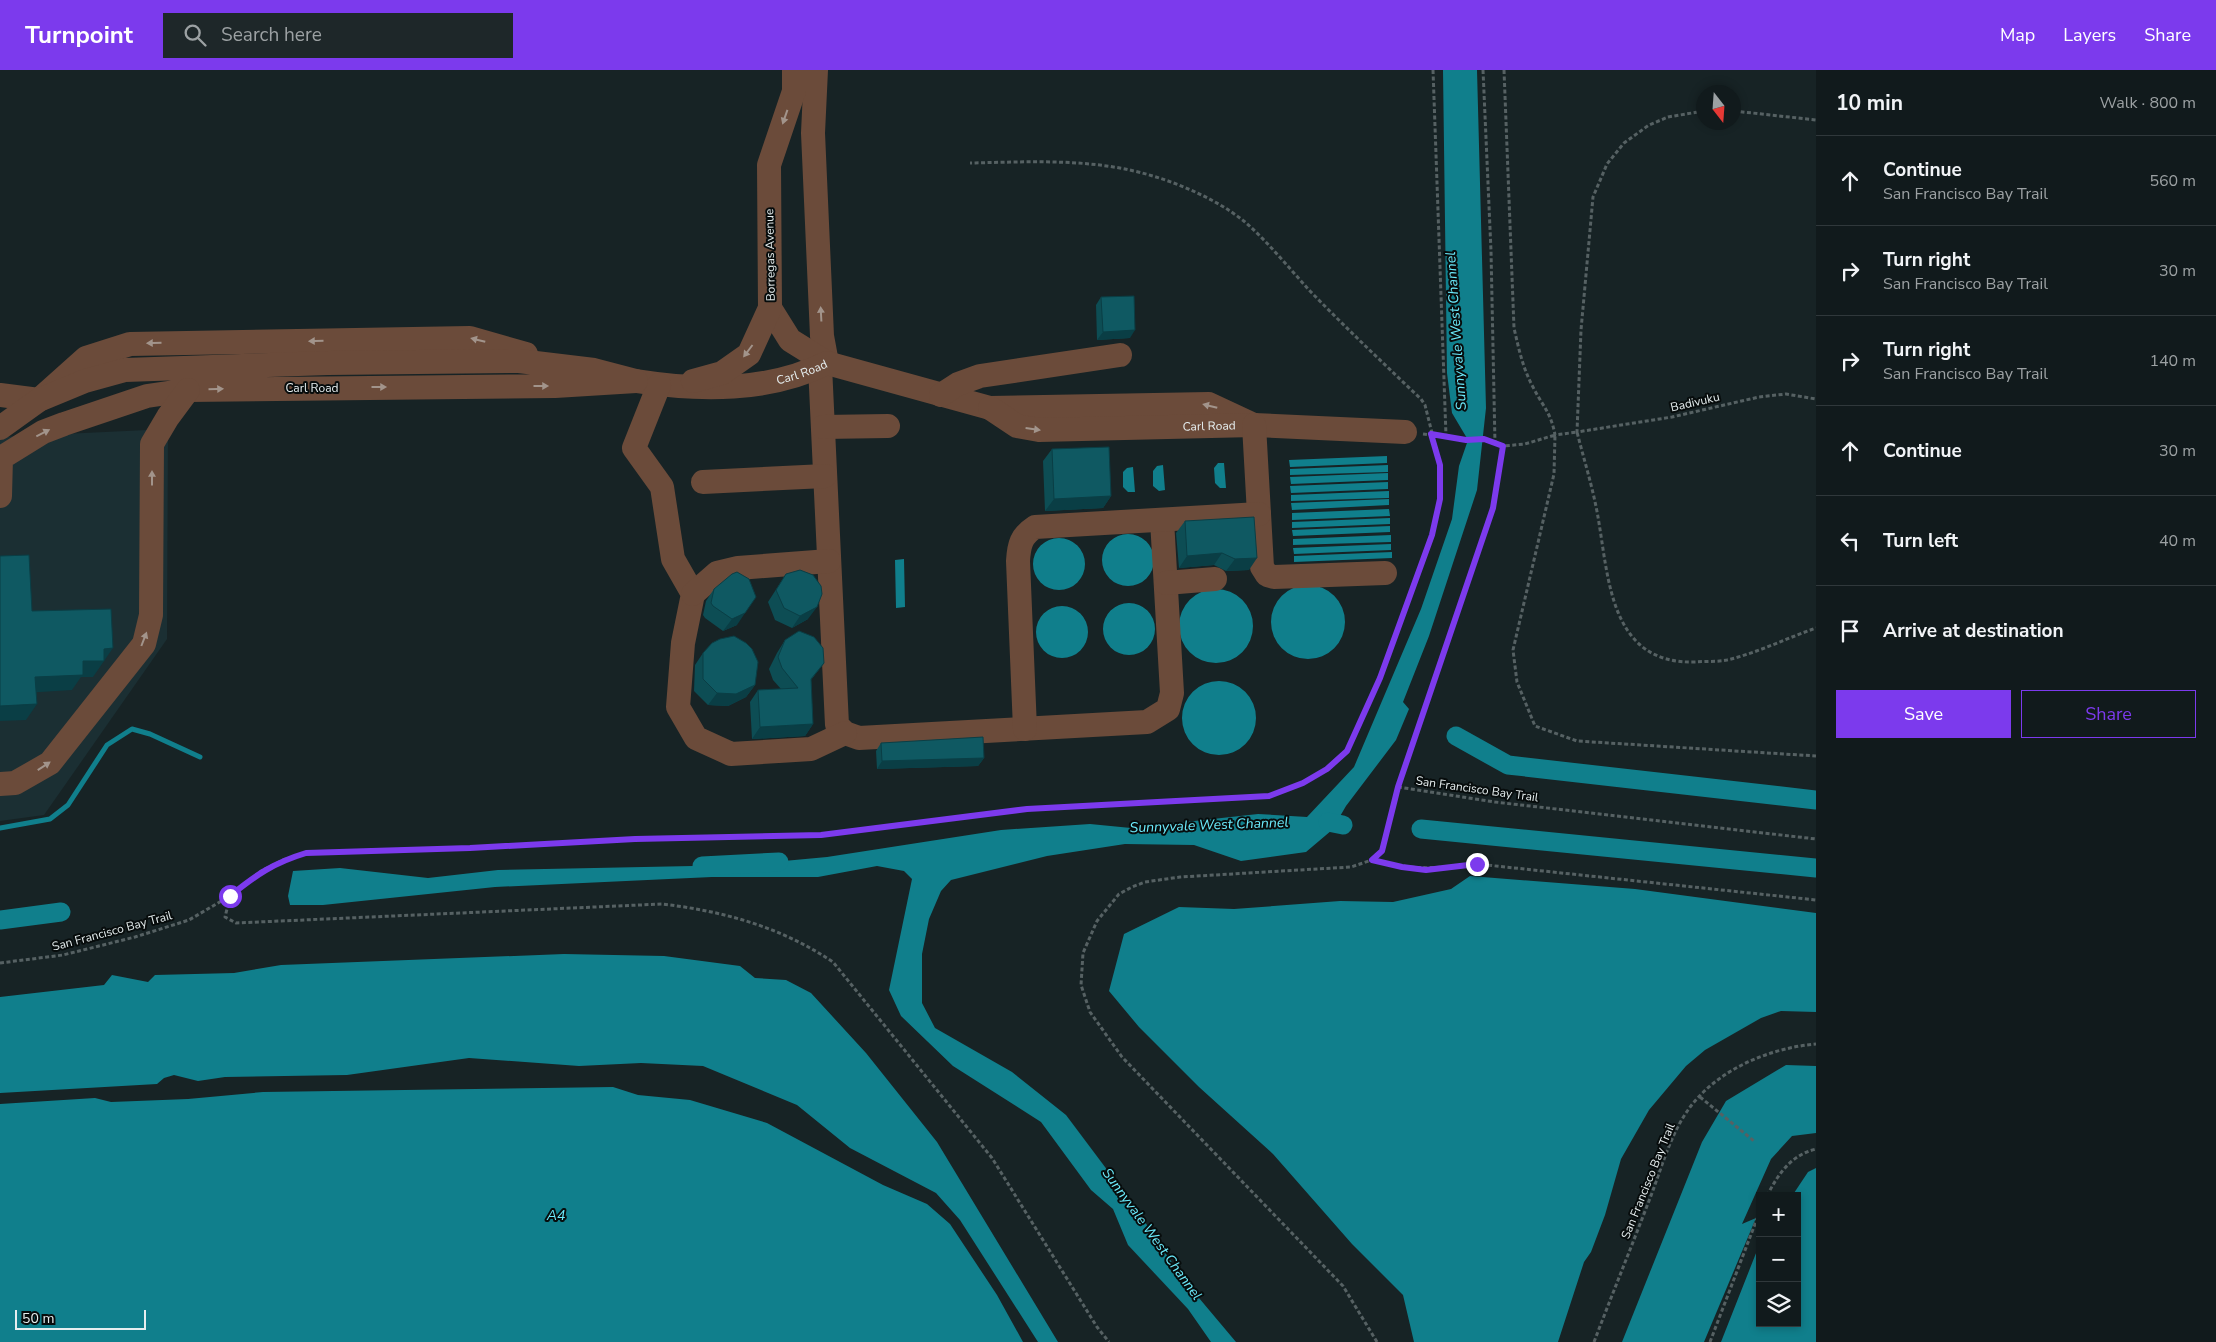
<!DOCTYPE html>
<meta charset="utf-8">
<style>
body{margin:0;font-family:"Nunito Sans",sans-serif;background:#1e2729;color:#f1f3f6}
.controls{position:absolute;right:15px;bottom:15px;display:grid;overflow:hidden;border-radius:0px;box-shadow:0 2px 8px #0003}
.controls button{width:45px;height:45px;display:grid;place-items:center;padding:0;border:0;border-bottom:1px solid #30383b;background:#111a1c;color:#f1f3f6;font:25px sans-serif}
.compass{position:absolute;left:1696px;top:15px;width:45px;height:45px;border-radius:50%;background:#111a1c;box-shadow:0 2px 8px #0003;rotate:163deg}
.scale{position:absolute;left:15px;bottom:12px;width:131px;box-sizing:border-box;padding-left:5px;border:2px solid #e6eeef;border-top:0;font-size:14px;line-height:18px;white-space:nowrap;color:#e6eeef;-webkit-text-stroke:4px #070c0c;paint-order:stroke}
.stop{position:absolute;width:15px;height:15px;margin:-11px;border:4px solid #7c3aed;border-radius:50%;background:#fff}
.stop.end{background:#7c3aed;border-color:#fff;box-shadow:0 1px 5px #0008}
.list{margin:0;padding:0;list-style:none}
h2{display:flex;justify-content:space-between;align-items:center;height:65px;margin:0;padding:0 20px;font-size:21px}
h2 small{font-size:16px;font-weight:400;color:#9ca1a3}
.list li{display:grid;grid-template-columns:32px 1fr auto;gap:15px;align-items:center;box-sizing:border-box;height:90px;padding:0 20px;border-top:1px solid #30383b}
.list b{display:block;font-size:19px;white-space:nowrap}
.list p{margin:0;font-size:16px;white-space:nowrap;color:#9ca1a3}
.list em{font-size:16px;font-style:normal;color:#9ca1a3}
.actions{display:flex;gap:10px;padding:15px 20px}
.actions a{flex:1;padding:11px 0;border:1px solid #7c3aed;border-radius:0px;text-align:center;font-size:18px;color:#7c3aed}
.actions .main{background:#7c3aed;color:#fff}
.icon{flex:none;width:28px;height:28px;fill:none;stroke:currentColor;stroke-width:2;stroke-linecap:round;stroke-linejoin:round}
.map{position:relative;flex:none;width:1816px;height:1272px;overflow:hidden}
header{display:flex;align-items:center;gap:30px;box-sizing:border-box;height:70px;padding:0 25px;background:#7c3aed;color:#fff}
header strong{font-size:24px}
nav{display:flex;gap:28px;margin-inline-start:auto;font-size:18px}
.search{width:350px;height:45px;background:#1e2729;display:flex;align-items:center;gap:12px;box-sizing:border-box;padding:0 18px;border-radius:0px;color:#9ca1a3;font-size:19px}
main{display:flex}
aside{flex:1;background:#111a1c}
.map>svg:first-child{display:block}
</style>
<header>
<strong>Turnpoint</strong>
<div class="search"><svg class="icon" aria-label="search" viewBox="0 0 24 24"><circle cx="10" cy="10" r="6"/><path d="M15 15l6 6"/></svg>Search here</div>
<nav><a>Map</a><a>Layers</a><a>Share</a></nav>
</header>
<main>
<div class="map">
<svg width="1816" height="1272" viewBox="0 0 1816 1272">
<rect width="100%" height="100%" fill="#172325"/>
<!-- built -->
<path fill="#1b2f33" d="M168,359l-1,210 -123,176 -44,6v-384z"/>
<!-- water -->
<path fill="#107f8c" d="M1443,0h34l9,338 -9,82 -48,146 -26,66 6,7 -13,31 -50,66 -14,24 -26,22 -65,9 -47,-16 -69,-1 -78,12 -96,24 -10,11 -12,28 -7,35v49l13,25 77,44 54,43 69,92 48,72 53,63h-25l-23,-33 -60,-64 -15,-36 -22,-19 -50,-68 -88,-56 -52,-50 -12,-26 23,-111 -8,-8 -27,-5 -59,11h-106l-217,10 -172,18h-33l-2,-9 5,-25 47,-3 88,10 70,-8 244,-5 85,-8 174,-27 89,-6 41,4 127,-14 49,3 47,-50 67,-158 31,-90 7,-53 9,-26 -16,-27 -5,-40z
M1387,386v7l-97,4 -1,-7z
M1218,393h6l2,25h-6l-5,-5 -1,-15z
M1163,395l2,25 -6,1 -6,-5v-15l4,-5z
M1388,395v7l-98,3v-6z
M1133,397l2,25h-7l-5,-5v-15l4,-4z
M1388,403v7l-97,4 -1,-7z
M1388,412v7l-97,4 -1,-7z
M1389,421v7l-98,3v-6z
M1389,429v6l-97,5 -1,-7z
M1389,439l1,7 -98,4v-7z
M1390,448v6l-98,4v-6z
M1390,456v6l-97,4 -1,-6z
M1102 490a26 26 0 1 1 52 0a26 26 0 1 1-52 0Z
M1391,465v7l-98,3v-6z
M1033 494a26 26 0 1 1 52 0a26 26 0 1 1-52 0Z
M1391,474v6l-97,4 -1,-6z
M1392,482v6l-98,4v-6z
M904,489l1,48 -9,1 -1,-48z
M1271 552a37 37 0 1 1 74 0a37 37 0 1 1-74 0Z
M1179 556a37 37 0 1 1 74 0a37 37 0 1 1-74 0Z
M1103 559a26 26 0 1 1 52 0a26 26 0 1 1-52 0Z
M1036 562a26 26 0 1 1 52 0a26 26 0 1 1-52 0Z
M1182 648a37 37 0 1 1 74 0a37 37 0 1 1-74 0Z
M1470,806l165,13 181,24v99l-35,-1 -20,7 -56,32 -19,16 -37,44 -28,49 -16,56 -14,37 -7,10 -26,80h-144l-11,-47 -51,-51 -79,-90 -74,-67 -60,-60 -30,-36 15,-57 55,-27 55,2 106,-8 53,1 58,-13z
M564,884l100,2 76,10 15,12 31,2 25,13 55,60 71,89 121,200h-20l-78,-122 -24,-27 -86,-45 -53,-43 -94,-39 -62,-3 -62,3 -110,-8 -122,17 -122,2 -27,4 -24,-6 -10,3 -7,6 -157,9v-96l104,-12 8,-10 36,7 7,-7 79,-2 47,-8z
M1786,995l30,1v67l-24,3 -21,23 -29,65 14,-6 -52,124h-82l80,-200 24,-41z
M613,1017l25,8 52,5 77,23 116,62 44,19 23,20 47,71 26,47h-1023v-238l95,-6 16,4 77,-3 75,-7z
M1816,1098v174h-95l39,-99v80h37v-127h-5l16,-24z"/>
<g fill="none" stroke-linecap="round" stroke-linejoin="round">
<!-- stream -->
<path stroke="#107f8c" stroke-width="5" d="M0,758l50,-9 18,-14 39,-60 25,-16 18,5 50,23"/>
<!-- canal -->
<path stroke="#107f8c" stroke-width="19" d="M1456,666l52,29 308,35
M1328,752l15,3
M1421,759l395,39
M702,796l77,-4
M0,850l61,-8"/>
<!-- path -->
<path stroke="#566163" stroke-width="3" stroke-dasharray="4 2.5" stroke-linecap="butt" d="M1433,0l13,366
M1483,0l8,181 4,193
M1504,0l10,258c5,22 9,41 20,61 10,19 17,24 21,46l22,-3c7,28 16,56 21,85 11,63 12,148 98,145 10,-1 21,0 31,-2 30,-7 60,-22 89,-32
M1704,41l-36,6 -19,8 -25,18 -17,21 -14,33 -12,133 -4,102 95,-15 87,-20 27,-3 30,5
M1734,41l82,9
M1423,364l43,6 18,-1 19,7 22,-2 30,-9 -1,39 -41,176 4,32 18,44 42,15 239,15
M1503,376l-10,62 -95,279 97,15 321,37
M1372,790c43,11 63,8 105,4l339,36
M230,827l-5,20 11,6 426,-19c61,7 119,23 171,58l159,196 105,169 12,15
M0,893l63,-8 72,-18 54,-17 41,-24 31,-25 22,-11 23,-7 164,-5 165,-9 186,-4 206,-26 242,-13 34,-13 24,-14 20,-18 33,-73 53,-143 7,-36v-34l-15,-60 -4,-6c-38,-36 -75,-71 -111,-108 -21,-23 -42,-49 -65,-69 -32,-26 -80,-45 -120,-53 -51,-10 -103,-7 -155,-6
M1700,1027l54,44
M1767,1126c11,-22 24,-41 49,-47
M1377,1272l-34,-56 -221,-229 -32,-45 -9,-27 2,-32 14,-32 22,-27 13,-7 13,-5 35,-5 171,-10 21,-7 10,-9 16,-64
M1594,1272c19,-50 39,-99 58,-149 10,-27 19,-59 36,-83 28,-40 81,-62 128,-66
M1710,1272l50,-131"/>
<!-- minor -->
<g stroke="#6b4b3a" stroke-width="24">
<path d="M816,0l-3,63 9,203 5,27"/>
<path d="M770,238l20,32 37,23"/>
<path d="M820,296l17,359 8,8 14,5 288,-16 21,-13 4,-16 -10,-173"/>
<path id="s1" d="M636,311c64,10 132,11 191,-18l163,45 219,-4 45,21"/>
<path d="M693,311l29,-8 27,-19 21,-46 -1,-143 25,-74v-21"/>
<path d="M659,315l-25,63 28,39 11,72 20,35 -10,49 -5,64 18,31 35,16 80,-5 34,-16"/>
<path d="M0,325l39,5 47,-42 44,-14 340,-6 56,16"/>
<path d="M941,325l17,-11 22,-8 140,-21"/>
<path id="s2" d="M990,338l27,18 22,4 215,-5 151,7"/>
<path d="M1254,355l8,142 5,8 7,2 111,-4"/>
<path d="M823,357l65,-1"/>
<path d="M0,358l39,-28 46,-19 40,-11 203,-7 191,-2 75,9 42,11 -81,5 -367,4 -41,6 -83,28 -21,8 -42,26 -1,38"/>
<path d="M703,412l122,-6"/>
<path d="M1166,513l49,-4"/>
<path d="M693,524l24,-21 21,-5 91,-7"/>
<path d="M1025,659l-7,-168c1,-16 3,-25 17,-34l224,-13"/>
<path d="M0,714l15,-1 35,-20 94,-119 7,-29 1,-171 16,-27 20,-27"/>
</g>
</g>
<!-- wall -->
<path fill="#0d4d54" d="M1101,227l29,41 -33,2 -1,-35z
M1052,379l59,47 -8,12 -58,3 -2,-50z
M1185,451l64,49 -23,1 -12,-6 -35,3 -3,-35z
M786,504l22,45 -16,9 -17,-8 -7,-18z
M714,519l23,36 -14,6 -18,-13 -2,-3 3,-14z
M785,570l39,23 -13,17 2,44 -8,12 -53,3 -2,-37 8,-12 23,-1 -8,-9 -4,-11 8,-16z
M703,583l52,32 -9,12 -18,9 -20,-1 -14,-14 1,-26z
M881,673l103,15 -6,8 -101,3 -1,-18z"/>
<!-- shaded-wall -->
<path fill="#0a3e45" d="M1135,260l-5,8 -33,2 6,-8z
M1111,426l-8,12 -58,3 9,-12z
M1222,483l-8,12 -35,3 8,-12z
M1257,488l-8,12 -23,1 9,-12z
M817,537l-9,12 -16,9 8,-12z
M745,543l-8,12 -14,6 9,-12z
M113,578l-20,29h-12l-9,13 -48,3 11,-16 48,-16 21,-12z
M755,615l-9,12 -18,9 -20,-1 9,-12z
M37,634l-11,16 -26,1v-15z
M813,654l-8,12 -53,3 8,-12z
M984,688l-6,8 -101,3 5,-8z"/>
<!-- building -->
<path fill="#0f5962" stroke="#0a3e45" d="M1134,226l1,34 -32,2 -2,-35z
M1109,377l2,49 -57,3 -2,-50z
M1254,447l3,41 -22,1 -13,-6 -35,3 -2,-35z
M29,485l3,56 79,-2 2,39 -9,1v12h-21v14l-48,2 2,27 -37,2v-150z
M800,500l13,5 8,11 1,8 -5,13 -17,9 -16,-8 -8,-18 10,-16z
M737,502l12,7 7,18 -11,16 -13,6 -19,-13 -2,-3 3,-14 18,-15z
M799,561l15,6 9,11 1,15 -13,16 2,45 -53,3 -2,-37 40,-2 -16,-20 -4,-11 7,-17z
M734,566l12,7 6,6 6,13 -3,23 -19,9 -19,-1 -14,-14v-26l9,-10 8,-4z
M983,667l1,21 -102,3 -1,-18z"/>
<!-- one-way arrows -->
<defs><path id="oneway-solid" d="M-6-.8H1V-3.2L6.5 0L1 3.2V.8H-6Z" transform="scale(1.25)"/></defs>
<g fill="#a2948b">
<use href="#oneway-solid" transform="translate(785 47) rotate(109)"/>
<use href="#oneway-solid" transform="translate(821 244) rotate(-93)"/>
<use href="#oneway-solid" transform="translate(478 270) rotate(-166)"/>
<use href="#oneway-solid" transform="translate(316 271) rotate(179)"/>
<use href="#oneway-solid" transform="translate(154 273) rotate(179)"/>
<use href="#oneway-solid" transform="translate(748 281) rotate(127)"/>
<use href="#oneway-solid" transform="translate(541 316)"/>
<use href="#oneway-solid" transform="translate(379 317)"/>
<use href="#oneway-solid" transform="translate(216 319) rotate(-2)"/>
<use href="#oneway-solid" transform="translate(1210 336) rotate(-166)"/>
<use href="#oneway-solid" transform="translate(1033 359) rotate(8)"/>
<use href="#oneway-solid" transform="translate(43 363) rotate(-27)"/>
<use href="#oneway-solid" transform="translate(152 408) rotate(-90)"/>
<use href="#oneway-solid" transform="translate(144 569) rotate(-69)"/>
<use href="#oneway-solid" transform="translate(44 696) rotate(-33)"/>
</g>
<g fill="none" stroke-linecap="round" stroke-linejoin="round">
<!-- route -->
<path stroke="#7c3aed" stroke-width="6" d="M230,826c26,-21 43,-33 76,-43l164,-5 165,-9 186,-4 206,-26 242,-13 34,-13 24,-14 20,-18 33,-73 52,-143 8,-36v-34l-9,-31 35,6 18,-1 19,7 -10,62 -95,279 -16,64 -10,9 30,7 24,3 51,-6"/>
</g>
<g text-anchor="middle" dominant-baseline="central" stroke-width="4" stroke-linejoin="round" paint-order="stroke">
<!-- street labels -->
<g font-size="12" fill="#e6eeef" stroke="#070c0c">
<text transform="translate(770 185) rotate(-91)">Borregas Avenue</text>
<text stroke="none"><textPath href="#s1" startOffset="168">Carl Road</textPath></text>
<text x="312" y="318">Carl Road</text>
<text transform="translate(1695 332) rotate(-13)">Badivuku</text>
<text stroke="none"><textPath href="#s2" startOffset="225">Carl Road</textPath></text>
<text transform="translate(1477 719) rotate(8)">San Francisco Bay Trail</text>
<text transform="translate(112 861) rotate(-15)">San Francisco Bay Trail</text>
<text transform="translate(1648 1111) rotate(-68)">San Francisco Bay Trail</text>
</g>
<!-- water labels -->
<g font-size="14" font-style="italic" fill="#6cecfd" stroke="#070c0c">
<text transform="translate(1456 261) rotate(-94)">Sunnyvale West Channel</text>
<text transform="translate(1209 755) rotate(-2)">Sunnyvale West Channel</text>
<text x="556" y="1145">A4</text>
<text transform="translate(1152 1164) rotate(54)">Sunnyvale West Channel</text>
</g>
</g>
</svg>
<div class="controls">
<button>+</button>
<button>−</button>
<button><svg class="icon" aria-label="layers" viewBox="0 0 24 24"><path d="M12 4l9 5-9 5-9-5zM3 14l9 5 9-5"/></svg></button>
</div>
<svg class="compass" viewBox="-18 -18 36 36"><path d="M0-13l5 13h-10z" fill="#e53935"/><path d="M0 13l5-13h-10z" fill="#9ca1a3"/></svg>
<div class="scale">50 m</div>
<div class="stop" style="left:230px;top:826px"></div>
<div class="stop end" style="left:1477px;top:794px"></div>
</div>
<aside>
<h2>10 min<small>Walk · 800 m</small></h2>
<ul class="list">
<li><svg class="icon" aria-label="ahead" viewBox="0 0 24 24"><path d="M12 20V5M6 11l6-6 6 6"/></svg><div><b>Continue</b><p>San Francisco Bay Trail</p></div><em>560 m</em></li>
<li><svg class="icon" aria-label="right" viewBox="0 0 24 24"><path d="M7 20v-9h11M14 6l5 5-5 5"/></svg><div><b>Turn right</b><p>San Francisco Bay Trail</p></div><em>30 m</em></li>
<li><svg class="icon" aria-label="right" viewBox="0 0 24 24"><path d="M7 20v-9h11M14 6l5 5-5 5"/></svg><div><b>Turn right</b><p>San Francisco Bay Trail</p></div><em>140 m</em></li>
<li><svg class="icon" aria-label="ahead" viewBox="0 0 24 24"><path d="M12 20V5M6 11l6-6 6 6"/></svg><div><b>Continue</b></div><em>30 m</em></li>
<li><svg class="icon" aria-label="left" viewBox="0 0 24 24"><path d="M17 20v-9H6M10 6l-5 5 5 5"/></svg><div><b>Turn left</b></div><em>40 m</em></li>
<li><svg class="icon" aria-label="arrive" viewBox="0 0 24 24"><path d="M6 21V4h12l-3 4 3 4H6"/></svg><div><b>Arrive at destination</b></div></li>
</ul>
<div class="actions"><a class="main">Save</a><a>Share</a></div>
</aside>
</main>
